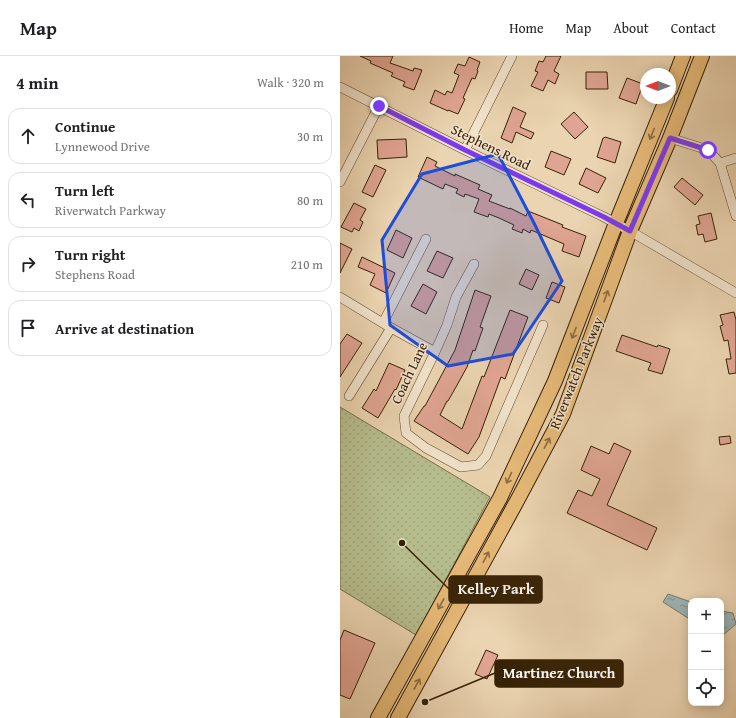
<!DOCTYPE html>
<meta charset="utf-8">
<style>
body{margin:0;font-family:"Gentium Book Plus",serif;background:#f2f2f2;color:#202124}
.controls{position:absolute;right:12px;bottom:12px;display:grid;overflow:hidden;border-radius:8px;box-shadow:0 2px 10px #0003}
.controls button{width:36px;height:36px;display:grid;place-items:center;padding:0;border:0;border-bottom:1px solid #e0e0e0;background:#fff;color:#202124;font:20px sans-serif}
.compass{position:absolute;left:300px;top:12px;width:36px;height:36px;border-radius:50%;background:#fff;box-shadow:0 2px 10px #0003;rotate:270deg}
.stop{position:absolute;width:12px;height:12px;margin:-9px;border:3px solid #7c3aed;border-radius:50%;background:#fff}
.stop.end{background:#7c3aed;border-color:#fff;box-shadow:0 1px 4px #0008}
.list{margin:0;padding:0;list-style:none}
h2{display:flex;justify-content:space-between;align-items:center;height:52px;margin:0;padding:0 16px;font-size:17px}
h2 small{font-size:13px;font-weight:400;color:#757577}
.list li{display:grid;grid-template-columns:26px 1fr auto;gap:12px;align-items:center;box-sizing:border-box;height:56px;margin:0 8px 8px;padding:0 8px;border:1px solid #e0e0e0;border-radius:12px}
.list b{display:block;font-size:15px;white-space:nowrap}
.list p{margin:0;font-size:13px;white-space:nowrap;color:#757577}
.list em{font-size:13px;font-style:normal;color:#757577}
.icon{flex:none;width:22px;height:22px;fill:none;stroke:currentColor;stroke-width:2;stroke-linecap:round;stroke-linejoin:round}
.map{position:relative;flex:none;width:396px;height:662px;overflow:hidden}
header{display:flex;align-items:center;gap:24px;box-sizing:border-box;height:56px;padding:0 20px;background:#fff;border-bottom:1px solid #e0e0e0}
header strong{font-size:19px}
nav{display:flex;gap:22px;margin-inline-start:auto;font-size:14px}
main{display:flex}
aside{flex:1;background:#fff}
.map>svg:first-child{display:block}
</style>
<header>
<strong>Map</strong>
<nav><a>Home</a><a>Map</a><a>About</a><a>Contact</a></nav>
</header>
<main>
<aside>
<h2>4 min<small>Walk · 320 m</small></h2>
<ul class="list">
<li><svg class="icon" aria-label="ahead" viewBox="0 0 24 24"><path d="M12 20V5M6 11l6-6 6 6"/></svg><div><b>Continue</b><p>Lynnewood Drive</p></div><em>30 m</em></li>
<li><svg class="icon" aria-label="left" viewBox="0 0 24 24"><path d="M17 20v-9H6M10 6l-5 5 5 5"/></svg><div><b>Turn left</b><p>Riverwatch Parkway</p></div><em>80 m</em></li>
<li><svg class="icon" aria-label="right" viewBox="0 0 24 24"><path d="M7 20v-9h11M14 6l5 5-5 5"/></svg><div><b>Turn right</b><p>Stephens Road</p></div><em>210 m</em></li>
<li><svg class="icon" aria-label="arrive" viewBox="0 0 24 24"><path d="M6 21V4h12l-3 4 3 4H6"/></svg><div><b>Arrive at destination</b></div></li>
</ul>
</aside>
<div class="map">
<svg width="396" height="662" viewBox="0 0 396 662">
<defs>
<pattern id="park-dots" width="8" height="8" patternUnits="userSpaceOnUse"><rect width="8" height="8" fill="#b6bd8d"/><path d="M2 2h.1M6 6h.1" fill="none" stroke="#9da278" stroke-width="1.8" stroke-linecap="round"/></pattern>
<pattern id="water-ripples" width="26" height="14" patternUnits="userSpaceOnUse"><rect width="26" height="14" fill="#9db5b6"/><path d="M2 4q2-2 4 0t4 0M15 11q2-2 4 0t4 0" fill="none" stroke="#819392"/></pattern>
</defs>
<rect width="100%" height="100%" fill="#ebd4b1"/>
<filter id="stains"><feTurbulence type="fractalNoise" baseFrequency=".005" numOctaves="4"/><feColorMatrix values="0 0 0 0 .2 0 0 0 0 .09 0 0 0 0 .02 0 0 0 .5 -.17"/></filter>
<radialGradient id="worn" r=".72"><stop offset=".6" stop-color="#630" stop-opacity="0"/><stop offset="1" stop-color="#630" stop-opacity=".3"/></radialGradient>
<!-- park -->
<path fill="url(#park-dots)" stroke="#76704a" d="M0,351l150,90 -74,138 -76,-46z"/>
<!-- water -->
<path fill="url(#water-ripples)" stroke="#747a70" d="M328,538l23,8v18l-28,-18z
M381,555l12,2 3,11 -13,11h-2z"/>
<!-- building -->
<path fill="#e0a592" stroke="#372206" d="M20,0h33l-3,7 23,8 1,-3 8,2 -8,20 -11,-4 2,-4 -14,-6 2,-3 -23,-10 1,-2z
M206,0h15l-7,15 5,3 -4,10 -7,-4 -5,11 -12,-5 7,-14 -3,-1 4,-10 4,1z
M129,1l11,5 -3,8 1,1 -3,8 -3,-1 -9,20 2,1 -7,15 -10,-4v1l-18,-8 5,-13 10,5 2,-4 5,2 7,-18 -5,-2 4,-9 7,2z
M246,16h21l1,17h-22z
M287,22l16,6 -7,20 -17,-6z
M173,51l13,6 -6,14 14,6 -3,6 -15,-7 -4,11 -11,-5z
M234,56l14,15 -13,12 -14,-15z
M265,81l16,5 -6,21 -18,-6 6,-19h1z
M66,83l1,18 -29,2 -1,-19z
M211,95l20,8 -7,16 -19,-8z
M87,101l10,5 -2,4 20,10v-2l25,11 -2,4 14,6 -3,6 21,8v-1l16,8 2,-5 35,14 -1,2 24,9 -7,21 -17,-6 2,-7 -33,-14 -1,3 -7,-4 -1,4 -10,-4 2,-4 -15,-7 -10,-4 -1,3 -14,-5 5,-13 -14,-5 -1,3 -8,-4 2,-4 -13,-5 -2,5 -25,-12z
M35,109l11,5 -13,27 -11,-5z
M246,112l20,10 -8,15 -19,-9z
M342,122l21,17 -8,10 -21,-18z
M14,147l12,6 -6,11 3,2 -4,9 -5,-3 -2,4 -11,-5z
M371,157l6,26 -12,3 -2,-8 -5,1 -2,-10 4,-1 -2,-8z
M56,174l16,8 -9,20 -16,-8z
M0,187l12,6 -12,24z
M97,195l16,7 -10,20 -16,-7z
M22,201l33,16 -9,20 -16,-8 5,-11 -17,-7z
M186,213l13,6 -7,15 -13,-6z
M212,226l13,5 -6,16 -13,-5z
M83,228l14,8 -11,22 -15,-8z
M135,234l16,6 -11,31 3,1 -8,23 -2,-1 -6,17 -11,20 -8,14h-1l-7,14 22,14 20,-53 2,1 26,-67 18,7 -23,62 -4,-2 -22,60 -11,17 -54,-33 10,-15h1l30,-56z
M394,256l2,8v53l-7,1 -3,-15h5l-3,-19 -4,1 -4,-15 3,-1 -3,-10z
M7,278l15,9 -22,34v-33z
M282,279l35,12 1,-2 12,4 -8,25 -14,-4 3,-7 -35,-12z
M49,307l16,7 -9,20 -1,-1 -17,29 -16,-10 12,-19 2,2z
M390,380l1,7 -11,2 -1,-8z
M274,387l17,8 -24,54 50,23 -10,22 -80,-37 11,-23 14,6 8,-17 -19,-9 10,-24 18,8z
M4,574l31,13 -25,56 -10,-4v-55z
M146,594l12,5 -11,24 -12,-5z"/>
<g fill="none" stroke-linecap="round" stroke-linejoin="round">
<defs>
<path id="minor" d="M0,31l125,63 139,67 26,14 106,62
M330,82l38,12 12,13 16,53
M125,94l47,-94
M380,107l16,-5
M0,126l39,-76
M134,208l-18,33 -9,28 -12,27 -31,64 2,17 20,15 35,19 17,-2 8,-9 57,-131
M0,241l46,28 49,27
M43,267l43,-84
M9,340l42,-68"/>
<path id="primary" d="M330,34l13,-34
M38,662l122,-220 55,-117 61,-158 51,-125
M58,662l120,-219 45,-85 67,-183 40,-93 32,-82"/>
</defs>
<!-- minor casing -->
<use href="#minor" stroke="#644e31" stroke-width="10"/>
<!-- primary casing -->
<use href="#primary" stroke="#372206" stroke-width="16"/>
<!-- minor -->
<use href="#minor" stroke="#f2e3cc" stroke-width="9"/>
<!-- primary -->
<use href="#primary" stroke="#e6ba78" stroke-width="14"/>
</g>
<!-- one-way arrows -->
<defs><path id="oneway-shaft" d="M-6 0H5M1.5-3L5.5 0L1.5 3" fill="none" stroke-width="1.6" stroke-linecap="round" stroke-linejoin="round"/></defs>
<g stroke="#8e6e3f">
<use href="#oneway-shaft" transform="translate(312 78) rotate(112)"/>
<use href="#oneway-shaft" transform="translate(266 240) rotate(-70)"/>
<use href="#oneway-shaft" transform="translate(234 277) rotate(111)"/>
<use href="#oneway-shaft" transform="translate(207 387) rotate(-62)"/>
<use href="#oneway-shaft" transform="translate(169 422) rotate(115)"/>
<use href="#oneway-shaft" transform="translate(146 501) rotate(-62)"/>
<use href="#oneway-shaft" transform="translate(101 548) rotate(119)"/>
<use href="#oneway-shaft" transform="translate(77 628) rotate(-61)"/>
</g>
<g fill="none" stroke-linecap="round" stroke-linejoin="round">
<!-- route -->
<path stroke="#7c3aed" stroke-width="5" d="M39,50l86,44 139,67 26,14 40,-93 38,12"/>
</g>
<!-- marked area -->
<path fill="#1d4ed8" fill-opacity="0.2" stroke="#1d4ed8" stroke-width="3" stroke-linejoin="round" d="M158,98l36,69 28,58 -49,73 -65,12 -58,-41 -8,-85 40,-66z"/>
<g text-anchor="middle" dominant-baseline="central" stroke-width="3" stroke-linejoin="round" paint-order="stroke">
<!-- street labels -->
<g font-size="14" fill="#372206" stroke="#f2e3cc">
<text transform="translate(151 91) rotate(26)">Stephens Road</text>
<text transform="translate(69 317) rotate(-65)">Coach Lane</text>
<text transform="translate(236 317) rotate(-68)">Riverwatch Parkway</text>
</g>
</g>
<!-- callouts -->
<path fill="none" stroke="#372206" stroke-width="1.5" d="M62 487L109 533M85 646L155 617"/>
<g fill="#372206" stroke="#f2e3cc" stroke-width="1.5">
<circle cx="62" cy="487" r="4"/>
<circle cx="85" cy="646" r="4"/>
</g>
<g fill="#372206" stroke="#372206" stroke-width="1.5">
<rect x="109" y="520" width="93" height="27" rx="4"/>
<rect x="155" y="604" width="128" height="27" rx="4"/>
</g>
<g font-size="15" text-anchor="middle" font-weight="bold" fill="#fff">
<text x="156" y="538">Kelley Park</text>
<text x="219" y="622">Martinez Church</text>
</g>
<rect width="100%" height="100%" filter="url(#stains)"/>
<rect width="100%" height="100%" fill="url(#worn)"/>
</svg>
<div class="controls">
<button>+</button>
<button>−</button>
<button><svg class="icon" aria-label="locate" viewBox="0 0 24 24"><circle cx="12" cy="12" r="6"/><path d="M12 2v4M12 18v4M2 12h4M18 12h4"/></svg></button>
</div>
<svg class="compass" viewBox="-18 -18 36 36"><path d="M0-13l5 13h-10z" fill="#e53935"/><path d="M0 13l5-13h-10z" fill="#757577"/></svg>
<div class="stop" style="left:368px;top:94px"></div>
<div class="stop end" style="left:39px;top:50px"></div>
</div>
</main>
